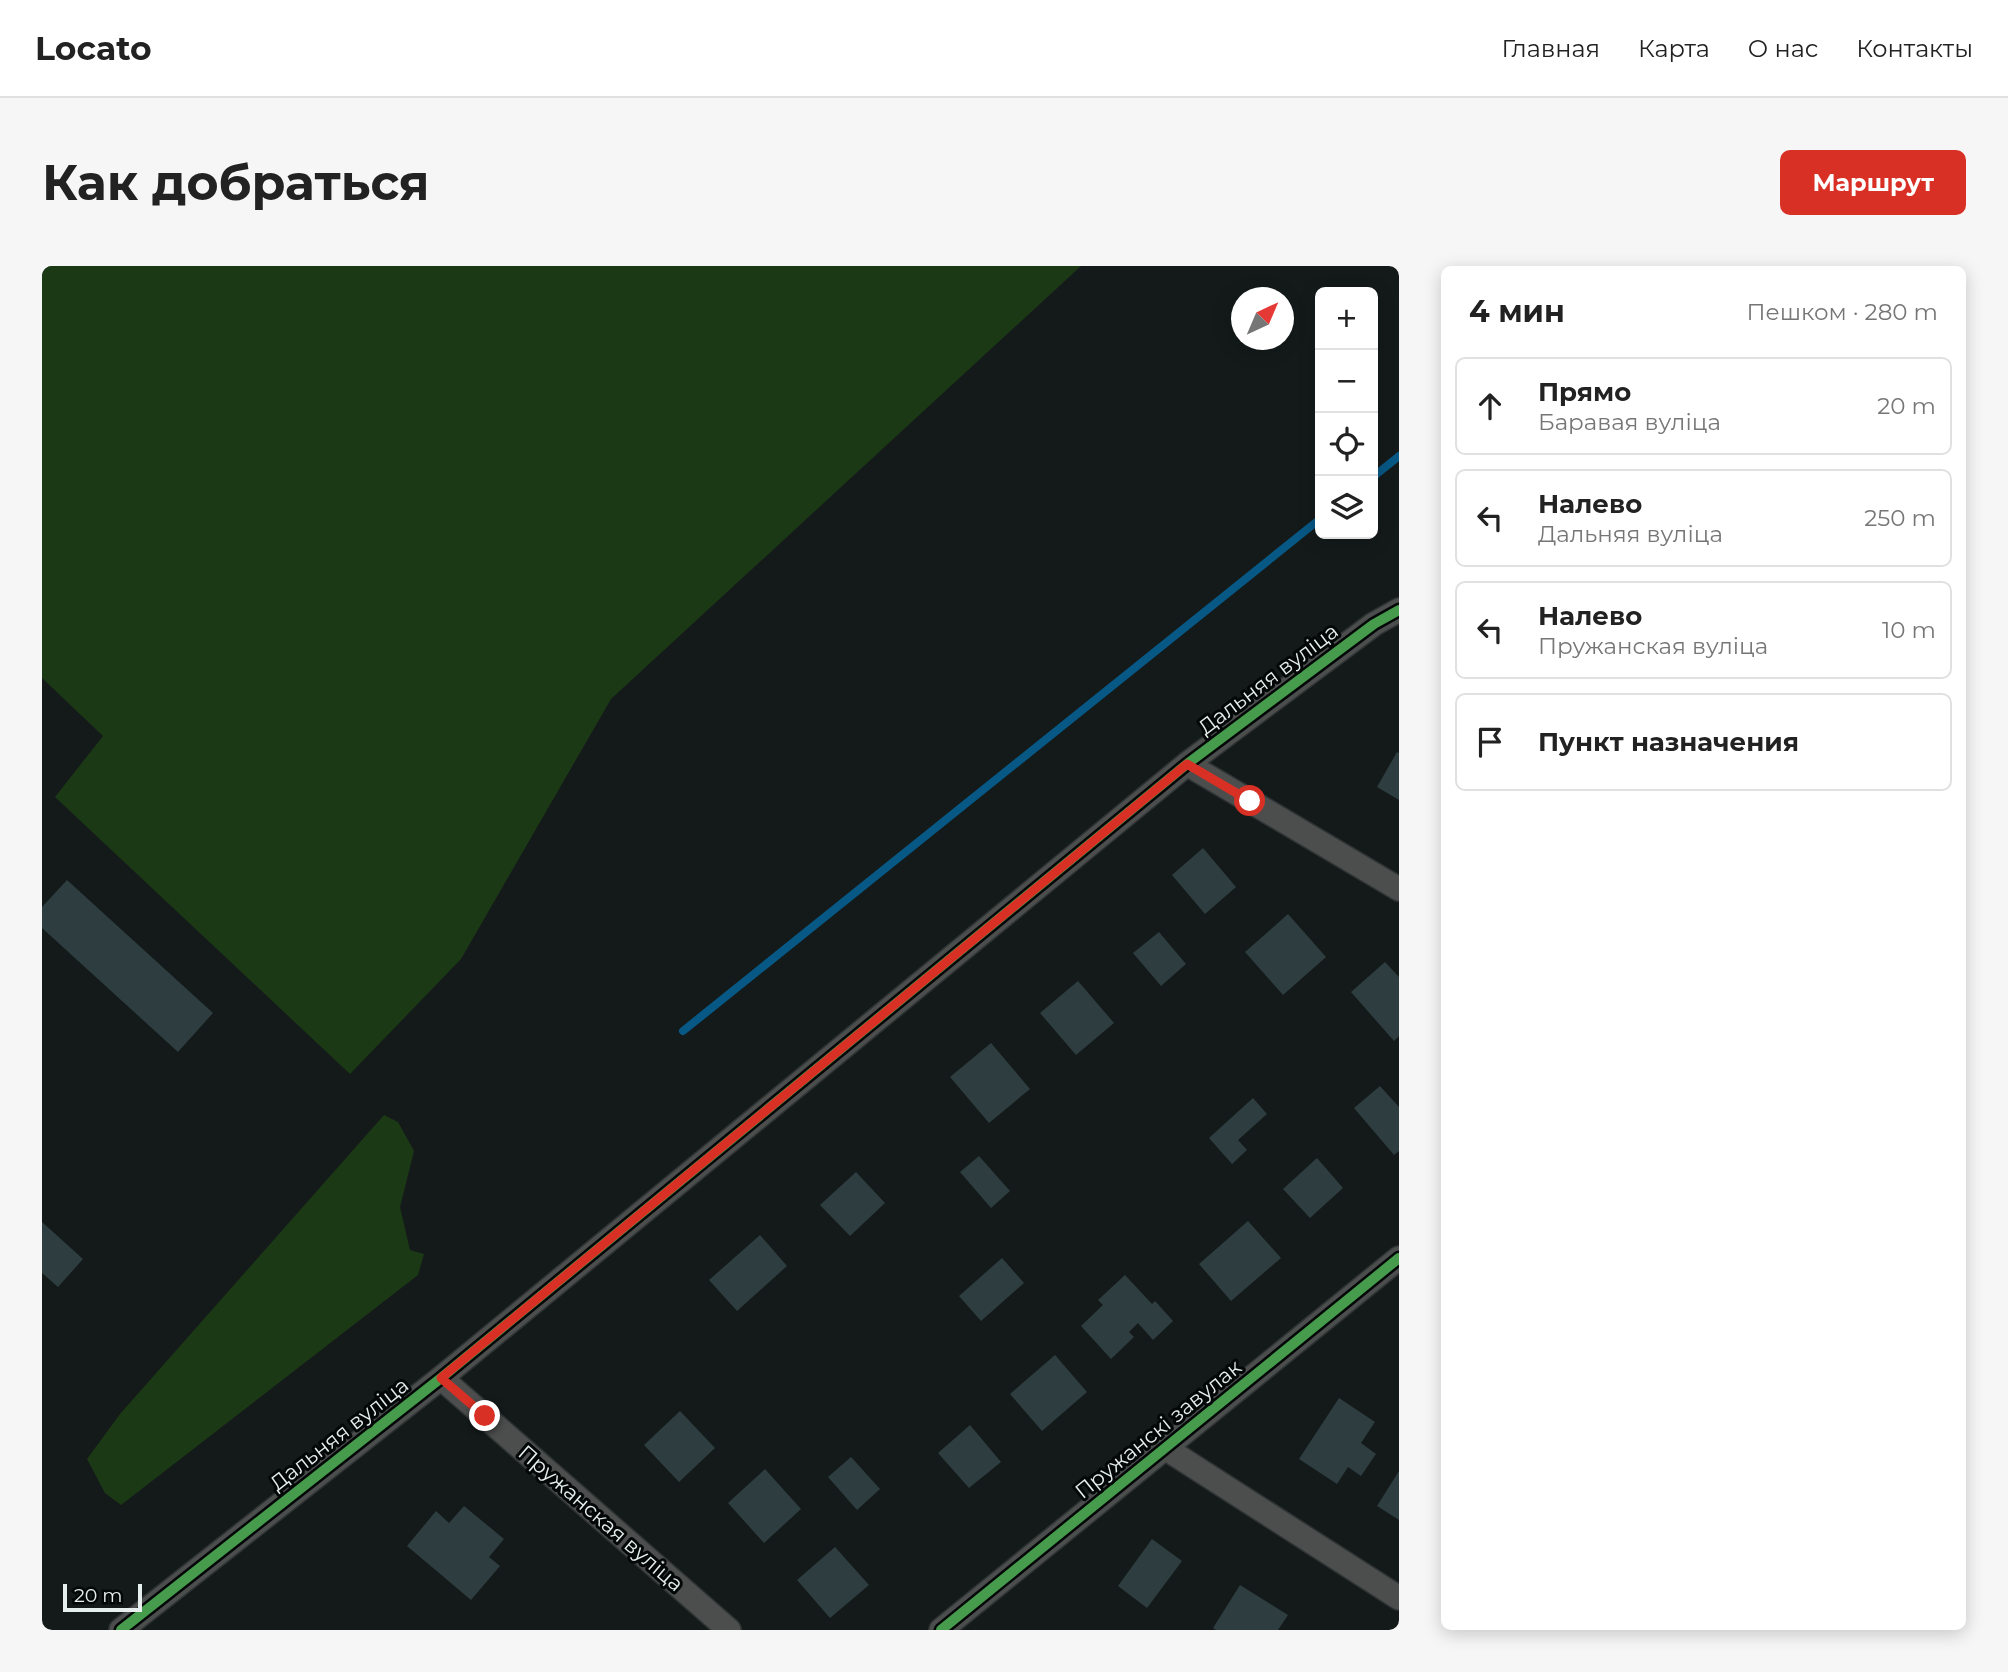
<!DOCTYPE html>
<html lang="ru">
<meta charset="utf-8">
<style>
body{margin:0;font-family:Montserrat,sans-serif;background:#f6f6f6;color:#222}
.controls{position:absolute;right:21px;top:21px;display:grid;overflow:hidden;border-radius:10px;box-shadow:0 4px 18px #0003}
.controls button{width:63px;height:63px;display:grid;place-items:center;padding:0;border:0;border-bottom:2px solid #e0e0e0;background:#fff;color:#222;font:35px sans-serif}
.compass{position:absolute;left:1189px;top:21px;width:63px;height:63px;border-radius:50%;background:#fff;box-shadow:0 4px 18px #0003;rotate:44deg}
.scale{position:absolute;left:21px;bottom:18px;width:79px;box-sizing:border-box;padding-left:7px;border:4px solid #e6efee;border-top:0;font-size:19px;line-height:24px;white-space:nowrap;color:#e6efee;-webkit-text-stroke:5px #030707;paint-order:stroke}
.stop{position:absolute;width:21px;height:21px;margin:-16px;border:5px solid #d93025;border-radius:50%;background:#fff}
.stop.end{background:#d93025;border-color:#fff;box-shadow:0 2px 7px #0008}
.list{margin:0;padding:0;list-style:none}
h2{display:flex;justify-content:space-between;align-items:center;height:91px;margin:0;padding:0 28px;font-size:30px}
h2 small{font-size:23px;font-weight:400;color:#767676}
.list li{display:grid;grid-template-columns:46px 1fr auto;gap:21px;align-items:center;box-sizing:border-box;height:98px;margin:0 14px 14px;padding:0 14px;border:2px solid #e0e0e0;border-radius:10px}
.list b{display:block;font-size:26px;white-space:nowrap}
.list p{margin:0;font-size:23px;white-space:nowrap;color:#767676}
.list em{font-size:23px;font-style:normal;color:#767676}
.icon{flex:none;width:38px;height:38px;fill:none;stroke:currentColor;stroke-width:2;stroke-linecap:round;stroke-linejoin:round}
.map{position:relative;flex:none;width:1357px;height:1364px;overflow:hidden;border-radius:10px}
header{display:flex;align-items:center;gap:42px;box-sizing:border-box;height:98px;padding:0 35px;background:#fff;border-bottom:2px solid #e0e0e0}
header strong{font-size:33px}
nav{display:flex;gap:38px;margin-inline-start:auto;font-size:24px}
.intro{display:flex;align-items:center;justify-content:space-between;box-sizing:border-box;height:168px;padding:0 42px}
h1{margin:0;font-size:49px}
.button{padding:18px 32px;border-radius:10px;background:#d93025;color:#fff;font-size:24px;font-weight:700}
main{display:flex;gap:42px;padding:0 42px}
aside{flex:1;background:#fff;border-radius:10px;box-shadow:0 4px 18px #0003}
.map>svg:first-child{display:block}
</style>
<header>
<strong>Locato</strong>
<nav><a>Главная</a><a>Карта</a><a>О нас</a><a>Контакты</a></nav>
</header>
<div class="intro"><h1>Как добраться</h1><a class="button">Маршрут</a></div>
<main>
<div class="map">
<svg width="1357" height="1364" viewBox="0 0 1357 1364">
<rect width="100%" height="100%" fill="#141a1a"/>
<!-- green -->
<path fill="#1c3916" d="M0,0h1039l-470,433 -150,260 -111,115 -295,-277 48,-61 -61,-58z
M342,849l14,7 16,29 -14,56 10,43 14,4 -6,21 -297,230 -16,-12 -18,-34 33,-45z"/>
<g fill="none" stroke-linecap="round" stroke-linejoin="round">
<!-- stream -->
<path stroke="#075885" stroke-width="8" d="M1331,211l26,-21
M641,765l637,-512"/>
</g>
<!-- building -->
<path fill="#2e3d3f" d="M1355,486l2,1v47l-22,-13z
M1161,582l33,39 -31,27 -33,-39z
M25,614l146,133 -35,39 -136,-124v-21z
M1246,648l38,43 -43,38 -38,-43z
M1117,666l27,32 -25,22 -28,-33z
M1343,696l14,15v59l-5,5 -43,-49z
M1036,715l36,42 -38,32 -36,-42z
M949,777l39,46 -41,34 -39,-46z
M1338,820l19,21v44l-5,4 -40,-47z
M1211,832l14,16 -29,26 9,10 -15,14 -23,-26z
M937,890l31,35 -19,17 -31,-36z
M1275,892l26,30 -33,30 -27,-29z
M814,906l29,31 -35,33 -30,-31z
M1206,955l33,37 -50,43 -32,-37z
M0,956l41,37 -25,28 -16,-14z
M718,969l27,31 -50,45 -28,-31z
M960,992l22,25 -43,38 -22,-25z
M1083,1009l27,29 3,-3 18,20 -20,19 -15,-17 -9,9 5,5 -23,22 -30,-33 22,-21 -5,-5z
M1013,1089l32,37 -45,39 -32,-37z
M1297,1132l36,24 -14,21 15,11 -15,22 -13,-9 -11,17 -38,-25z
M638,1145l35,37 -36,34 -35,-37z
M928,1159l31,37 -32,26 -31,-35z
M809,1191l29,32 -23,21 -29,-33z
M723,1203l36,40 -37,34 -36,-40z
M1357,1205v49l-22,-14z
M422,1240l40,33 -15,18 11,9 -29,34 -64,-54 29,-35 13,12z
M1110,1273l30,22 -35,47 -29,-22z
M793,1281l34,38 -39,33 -33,-38z
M1198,1319l48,30 -10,15h-62l-3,-2z"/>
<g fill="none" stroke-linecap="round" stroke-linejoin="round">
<defs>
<path id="street" d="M1145,498l212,125
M399,1112l288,252
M1123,1182l234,150
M79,1364l320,-252 746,-614 187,-140 25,-14
M899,1364l458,-372"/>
</defs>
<!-- street casing -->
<use href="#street" stroke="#2e3333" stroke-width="26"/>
<!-- street -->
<use href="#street" stroke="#4c4e4d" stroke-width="23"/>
<defs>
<path id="cycleway" d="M79,1364l320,-252 746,-614 187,-140 25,-14
M899,1364l458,-372"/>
</defs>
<!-- cycleway casing -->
<use href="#cycleway" stroke="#030707" stroke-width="15"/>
<!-- cycleway -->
<use href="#cycleway" stroke="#469c4c" stroke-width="10"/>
</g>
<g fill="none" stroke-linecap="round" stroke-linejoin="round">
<!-- route -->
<path stroke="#d93025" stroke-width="9" d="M443,1150l-44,-38 746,-614 63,37"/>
</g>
<g text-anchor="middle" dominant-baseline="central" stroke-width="6" stroke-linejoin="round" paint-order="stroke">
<!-- street labels -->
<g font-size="21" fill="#e6efee" stroke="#030707">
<text transform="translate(1226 413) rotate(-37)">Дальняя вуліца</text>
<text transform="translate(1116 1163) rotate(-39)">Пружанскі завулак</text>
<text transform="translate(297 1168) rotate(-38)">Дальняя вуліца</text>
<text transform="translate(559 1252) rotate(41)">Пружанская вуліца</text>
</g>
</g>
</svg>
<div class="controls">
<button>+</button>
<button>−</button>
<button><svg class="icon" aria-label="locate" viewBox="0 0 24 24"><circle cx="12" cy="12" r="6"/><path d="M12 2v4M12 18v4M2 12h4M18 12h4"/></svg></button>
<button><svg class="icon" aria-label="layers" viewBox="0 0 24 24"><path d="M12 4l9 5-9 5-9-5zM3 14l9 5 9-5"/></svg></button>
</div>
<svg class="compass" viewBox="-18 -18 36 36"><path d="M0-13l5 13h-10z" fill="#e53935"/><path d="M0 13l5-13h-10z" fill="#767676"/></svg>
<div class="scale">20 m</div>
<div class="stop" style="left:1208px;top:535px"></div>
<div class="stop end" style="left:443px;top:1150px"></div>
</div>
<aside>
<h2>4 мин<small>Пешком · 280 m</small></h2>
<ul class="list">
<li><svg class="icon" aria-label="ahead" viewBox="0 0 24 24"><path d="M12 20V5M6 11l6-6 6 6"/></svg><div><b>Прямо</b><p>Баравая вуліца</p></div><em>20 m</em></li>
<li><svg class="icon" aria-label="left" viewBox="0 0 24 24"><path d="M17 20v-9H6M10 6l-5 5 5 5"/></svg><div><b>Налево</b><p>Дальняя вуліца</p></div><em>250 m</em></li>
<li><svg class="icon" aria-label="left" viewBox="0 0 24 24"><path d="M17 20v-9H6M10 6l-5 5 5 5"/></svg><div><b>Налево</b><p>Пружанская вуліца</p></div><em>10 m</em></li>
<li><svg class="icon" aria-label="arrive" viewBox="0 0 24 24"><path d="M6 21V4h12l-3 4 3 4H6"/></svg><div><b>Пункт назначения</b></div></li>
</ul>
</aside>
</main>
